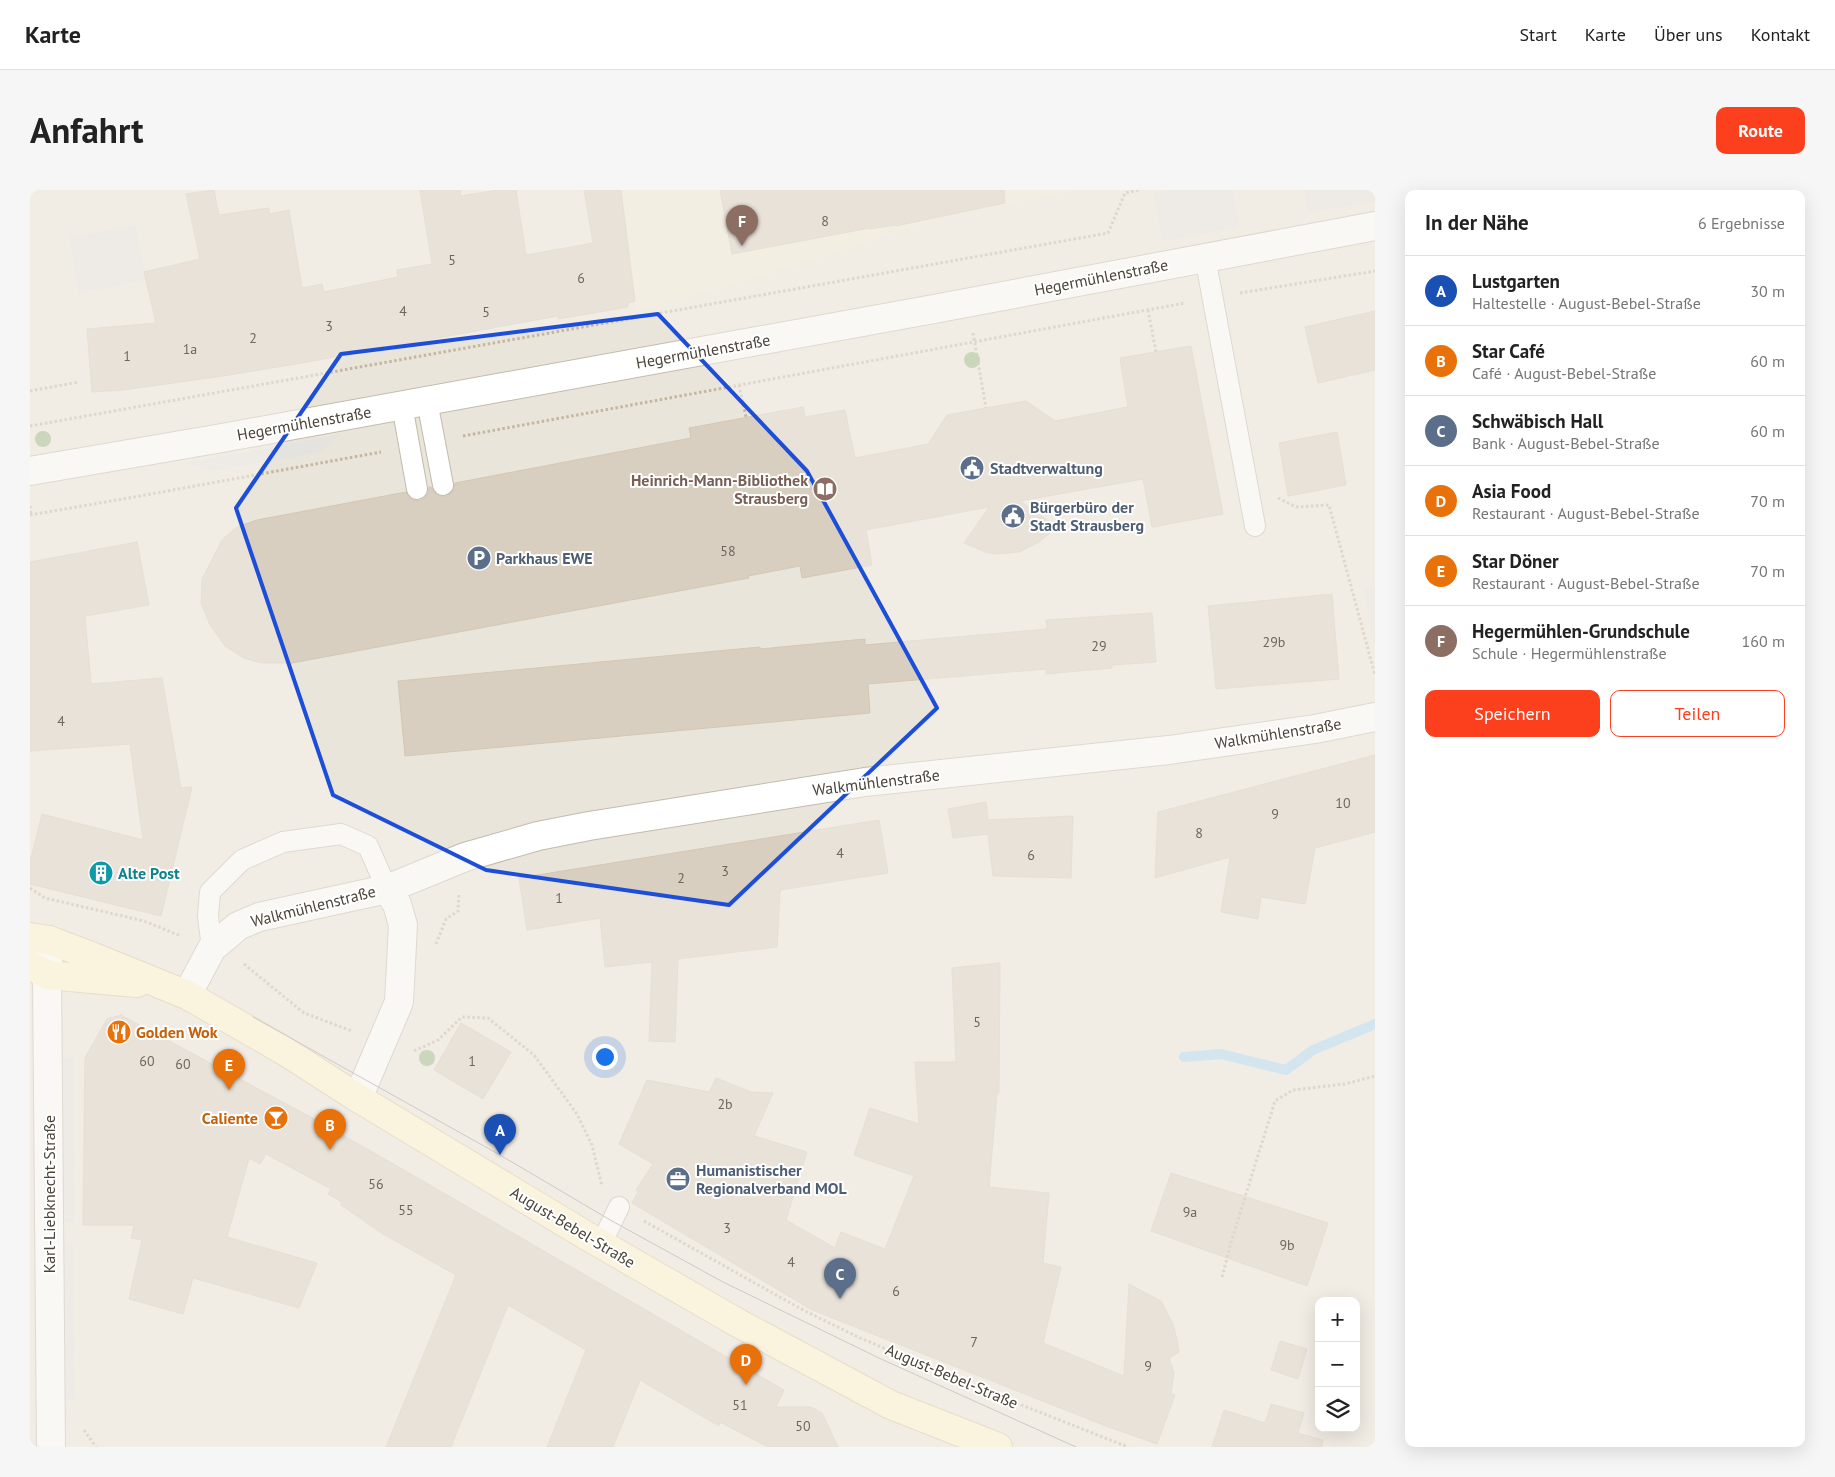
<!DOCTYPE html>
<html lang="de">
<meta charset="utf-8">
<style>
body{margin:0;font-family:"PT Sans",sans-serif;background:#f6f6f6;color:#222}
.controls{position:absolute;right:15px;bottom:15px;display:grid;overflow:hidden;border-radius:10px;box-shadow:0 5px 20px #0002}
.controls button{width:45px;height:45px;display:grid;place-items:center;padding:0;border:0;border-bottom:1px solid #e0e0e0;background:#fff;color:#222;font:25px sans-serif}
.you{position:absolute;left:574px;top:866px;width:18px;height:18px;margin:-12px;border:4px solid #fff;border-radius:50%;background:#1a73e8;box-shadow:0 0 0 8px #1a73e833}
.badge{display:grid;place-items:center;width:32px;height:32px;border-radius:50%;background:#fc3f1d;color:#fff;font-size:16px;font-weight:700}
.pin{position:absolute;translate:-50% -41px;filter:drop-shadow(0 1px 2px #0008)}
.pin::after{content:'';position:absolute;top:26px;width:18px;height:15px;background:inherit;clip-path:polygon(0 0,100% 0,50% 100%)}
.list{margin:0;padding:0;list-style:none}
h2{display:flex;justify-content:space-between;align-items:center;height:65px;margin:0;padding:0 20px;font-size:21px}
h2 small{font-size:16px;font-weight:400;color:#767676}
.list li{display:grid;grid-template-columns:32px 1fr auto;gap:15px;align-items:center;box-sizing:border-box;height:70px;padding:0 20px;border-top:1px solid #e0e0e0}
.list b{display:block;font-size:19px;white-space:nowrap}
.list p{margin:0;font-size:16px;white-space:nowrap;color:#767676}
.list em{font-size:16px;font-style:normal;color:#767676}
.actions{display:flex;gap:10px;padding:15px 20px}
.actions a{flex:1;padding:11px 0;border:1px solid #fc3f1d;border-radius:10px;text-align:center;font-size:18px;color:#fc3f1d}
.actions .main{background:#fc3f1d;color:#fff}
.icon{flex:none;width:28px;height:28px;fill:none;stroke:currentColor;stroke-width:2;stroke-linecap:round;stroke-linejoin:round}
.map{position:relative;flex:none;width:1345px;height:1257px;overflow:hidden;border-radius:10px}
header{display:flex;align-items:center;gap:30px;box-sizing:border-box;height:70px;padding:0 25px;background:#fff;border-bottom:1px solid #e0e0e0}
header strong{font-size:24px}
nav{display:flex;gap:28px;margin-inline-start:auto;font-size:18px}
.intro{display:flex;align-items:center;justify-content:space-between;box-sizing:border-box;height:120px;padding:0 30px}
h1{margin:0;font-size:35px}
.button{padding:12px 22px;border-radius:10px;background:#fc3f1d;color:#fff;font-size:18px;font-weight:700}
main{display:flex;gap:30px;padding:0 30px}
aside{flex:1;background:#fff;border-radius:10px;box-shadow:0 5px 20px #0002}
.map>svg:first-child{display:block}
</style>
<header>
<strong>Karte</strong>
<nav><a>Start</a><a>Karte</a><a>Über uns</a><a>Kontakt</a></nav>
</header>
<div class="intro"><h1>Anfahrt</h1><a class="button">Route</a></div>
<main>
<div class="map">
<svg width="1345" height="1257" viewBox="0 0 1345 1257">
<rect width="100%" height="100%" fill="#f6f3ec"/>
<!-- residential -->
<path fill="#eae5da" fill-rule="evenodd" d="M0,0h1345v1257h-1345zM1289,1111h37v127h-37z"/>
<!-- education -->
<path fill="#efe8d6" d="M591,0h459l-134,26 -181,59 -128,36z"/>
<!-- parking -->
<path fill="#e5e3e0" d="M1142,0h61l6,37 -77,14 -8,-48z
M1274,0h71v11l-67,12z
M105,35l11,55 -67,13 -10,-55z
M312,244l-23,19 -108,18 -24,-8z
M1345,397v58l-11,-56z
M31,868h12l2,165h-12z
M32,1054h11l2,156 -13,1z"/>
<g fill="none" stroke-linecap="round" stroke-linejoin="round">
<!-- stream -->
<path stroke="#a9d4f2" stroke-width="10" d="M1154,867l37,-3 65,16 27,-20 62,-26"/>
</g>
<!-- building -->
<path fill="#d8cfc1" stroke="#d3c7b4" d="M184,0l5,25 50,-7v6l20,-4 13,78 20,-4 2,8 74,-15 -1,-7 35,-6 -12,-74h40l1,6 37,-6h18l10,65 67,-12 -9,-53h37l14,111 -7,2v4l-70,12v-3l-262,48 -73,12 -100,14 -31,2 -5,-63 69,-6 -12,-51 56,-13 -14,-65z
M690,0h284l1,13 -109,23 -1,-1 -25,4v-1l-138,26z
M1345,121v59l-57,13 -13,-56z
M1161,156l32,168 -71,13 -9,-48 -123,22 37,26 -18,15 -20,10 -23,2 -11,-2 -21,-9 25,-36 -123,23 6,35 -70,13 -2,-12 -52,10 1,2 -457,85h-31l-17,-5 -19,-12 -15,-21 -9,-22 1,-24 20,-39 15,-13 20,-7 149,-28 2,5 5,3 7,1 5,-3 3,-5 1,-6h2l3,5 5,4 7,1 4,-3 4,-5 1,-6 236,-45 -2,-10 114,-21 2,10 40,-7 10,48 73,-14 19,-29 39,-7 40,-7 29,20 73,-14 -8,-49z
M1307,242l9,53 -58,11 -9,-53z
M107,352l12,63 -64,11 6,68 71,-6 19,110 11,-1 -31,129 -131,-32v-22l12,-48 101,26 -13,-96 -100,7v-189z
M1302,404l7,85 -123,10 -8,-83z
M1122,423l4,49 -44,3v3l-66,6v-5l-178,15 2,29 -465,43 -7,-75 362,-34v2l105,-10v6l182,-16 -1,-9z
M1345,565v77l-60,16 -10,56 -44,-7 -3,22 -37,-7 9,-55 -75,21 3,-66z
M956,612l2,18 85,-4 -2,62 -78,-2 -5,-42 -35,4 -5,-29z
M849,630l9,53 -108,17 -3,57 -99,12 -3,83 -26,-1 3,-79 -47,5 -5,-49 -73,12 -8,-52z
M970,773l-1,130h-2l-8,94 60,6 -6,70 18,4 -18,76 81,33 5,-92 32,17 12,23 4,16 2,12 -10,6 5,15 -3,20 4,2 -18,49 -51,-18 -294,-116 -180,-107 6,-11 -2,-2 17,-26 -34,-20 28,-64 62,12 7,-14 35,14 22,1 -19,43 53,16 -21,68 49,28 6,-16 44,17 29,-73 -60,-21 16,-47 49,16 -4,-62h41l-4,-94z
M91,825l195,105 88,50 380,220 -8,17h35l11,6 16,34h-70l-48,-25 -1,4 -79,-46 -27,67h-66l39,-97 -78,-45 -57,142h-65l70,-172 -73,-41 -42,-29 1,-3 -14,-8 3,-5 -65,-35 -6,10 -11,-6 -22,79 90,26 -18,45 -106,-30 -10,36 -54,-15 13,-59 -11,-2 3,-13h-51l2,-167 22,-39z
M431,833l50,29 -28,47 -49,-29z
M1141,983l157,50 -21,63 -156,-55z
M1250,1151l27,8 -9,30 -27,-9z
M1241,1214l33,9 -6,20 25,7 -1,7h-110l12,-37 41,13z"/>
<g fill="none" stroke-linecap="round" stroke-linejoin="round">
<defs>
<path id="lane" d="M1175,67l50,269
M397,211l16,84
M372,215l15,84
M182,758l-4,-32 2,-24 32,-32 41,-18 58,-8 27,12 19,43
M571,1054l18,-37"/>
<path id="street" d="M0,281l192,-33 712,-129 441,-83
M19,750l-2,35 4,472
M157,805l25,-47 26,-22 21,-9 128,-28 78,-32 73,-21 51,-10 276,-44 304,-32 146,-21 60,-12
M328,908l41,-96 4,-77 -6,-21 -10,-15"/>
<path id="secondary" d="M0,747l19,3 37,14 101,41 96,55 75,48 229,138 151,87 153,82 107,42
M0,775l17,10 90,8"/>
</defs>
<!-- lane casing -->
<use href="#lane" stroke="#c2bbae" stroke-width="22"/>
<!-- street casing -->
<use href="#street" stroke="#c2bbae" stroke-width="30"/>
<!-- secondary casing -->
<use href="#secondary" stroke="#d6c79b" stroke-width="30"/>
<!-- path -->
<path stroke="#c4b79f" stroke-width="3" stroke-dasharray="2.5 2.5" stroke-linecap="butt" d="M1210,103l135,-22
M1118,120l8,42
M943,143l13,75
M709,195l7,32
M0,201l49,-9
M0,236l1078,-193 17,-40 14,-3
M433,246l722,-133
M1248,308l18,9 33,-2 46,170
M0,316l1,9
M0,325l110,-19 241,-44
M0,698l15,10 99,23 37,15
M406,754l10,-25 12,-8 1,-17
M214,774l60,49 48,18
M384,861l24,-11 24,-23 26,1 46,37 43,59 15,31 10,41
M614,1031l159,89 55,27 133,56 137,54
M1192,1087l10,-38 43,-138 18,-11 52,-6 30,-8
M54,1240l12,17"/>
<!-- lane -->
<use href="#lane" stroke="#fff" stroke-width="20"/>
<!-- street -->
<use href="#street" stroke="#fff" stroke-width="28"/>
<!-- secondary -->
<use href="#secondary" stroke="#fff3cd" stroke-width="28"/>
<!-- tram -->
<path stroke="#9a9a9a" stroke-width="1" d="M223,827l247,138 112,66 111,61 158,77 195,88"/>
</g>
<!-- trees -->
<g fill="#97b381">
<circle cx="942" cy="170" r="8"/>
<circle cx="13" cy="249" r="8"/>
<circle cx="397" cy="868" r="8"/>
</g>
<!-- marked area -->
<path d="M0 0H1345V1257H0ZM628,124l149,157 130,237 -208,197 -243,-35 -153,-75 -97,-287 105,-154z" fill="#f6f3ec" fill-opacity=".55" fill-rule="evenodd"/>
<path fill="none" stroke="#1d4ed8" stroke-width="4" stroke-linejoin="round" d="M628,124l149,157 130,237 -208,197 -243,-35 -153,-75 -97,-287 105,-154z"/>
<!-- icons -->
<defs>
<symbol id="civic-disc" viewBox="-11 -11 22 22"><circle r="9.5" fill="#5c6f8a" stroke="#fff"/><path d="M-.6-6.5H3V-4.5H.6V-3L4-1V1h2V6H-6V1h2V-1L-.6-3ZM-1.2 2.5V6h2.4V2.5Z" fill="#fff"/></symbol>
<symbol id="library-disc" viewBox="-11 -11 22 22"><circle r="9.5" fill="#8d6e63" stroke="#fff"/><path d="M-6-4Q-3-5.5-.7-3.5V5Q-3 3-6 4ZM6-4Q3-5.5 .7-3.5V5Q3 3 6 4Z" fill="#fff"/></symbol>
<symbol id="parking-disc" viewBox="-11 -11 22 22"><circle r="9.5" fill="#5c6f8a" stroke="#fff"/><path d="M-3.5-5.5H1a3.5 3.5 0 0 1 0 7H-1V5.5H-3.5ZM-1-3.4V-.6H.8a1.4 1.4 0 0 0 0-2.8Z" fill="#fff"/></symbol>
<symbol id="building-disc" viewBox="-11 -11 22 22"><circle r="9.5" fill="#0f9aa8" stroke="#fff"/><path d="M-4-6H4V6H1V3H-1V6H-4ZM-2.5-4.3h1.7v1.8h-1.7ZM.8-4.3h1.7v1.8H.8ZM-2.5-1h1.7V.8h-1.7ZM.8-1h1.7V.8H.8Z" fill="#fff"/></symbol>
<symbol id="restaurant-disc" viewBox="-11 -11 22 22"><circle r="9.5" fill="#e8710a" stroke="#fff"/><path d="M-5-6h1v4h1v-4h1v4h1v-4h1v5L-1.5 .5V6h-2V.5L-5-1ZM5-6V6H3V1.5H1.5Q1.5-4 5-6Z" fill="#fff"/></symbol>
<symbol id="bar-disc" viewBox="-11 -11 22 22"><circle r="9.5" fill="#e8710a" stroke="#fff"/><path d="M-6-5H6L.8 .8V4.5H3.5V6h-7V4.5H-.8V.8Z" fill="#fff"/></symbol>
<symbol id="office-disc" viewBox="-11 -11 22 22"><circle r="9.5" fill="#5c6f8a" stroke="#fff"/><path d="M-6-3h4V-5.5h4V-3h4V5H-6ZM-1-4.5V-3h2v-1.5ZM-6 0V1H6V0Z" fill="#fff"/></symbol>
</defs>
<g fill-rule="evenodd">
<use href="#civic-disc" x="928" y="264" width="28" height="28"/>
<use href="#library-disc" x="781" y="285" width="28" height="28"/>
<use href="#civic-disc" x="969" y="312" width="28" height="28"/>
<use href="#parking-disc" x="435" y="354" width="28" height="28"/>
<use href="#building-disc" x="57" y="669" width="28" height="28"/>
<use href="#restaurant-disc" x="75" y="828" width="28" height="28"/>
<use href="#bar-disc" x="232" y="914" width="28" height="28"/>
<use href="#office-disc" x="634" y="975" width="28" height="28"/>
</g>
<g text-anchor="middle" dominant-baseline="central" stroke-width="4" stroke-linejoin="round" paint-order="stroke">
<!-- number labels -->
<g font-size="14" fill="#6e675b">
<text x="795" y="31">8</text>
<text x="422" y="70">5</text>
<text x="551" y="88">6</text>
<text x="373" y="121">4</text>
<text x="456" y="122">5</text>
<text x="299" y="136">3</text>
<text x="223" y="148">2</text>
<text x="160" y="159">1a</text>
<text x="97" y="166">1</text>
<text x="698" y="361">58</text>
<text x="1244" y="452">29b</text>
<text x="1069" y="456">29</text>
<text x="31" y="531">4</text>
<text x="1313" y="613">10</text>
<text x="1245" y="624">9</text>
<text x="1169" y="643">8</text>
<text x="810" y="663">4</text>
<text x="1001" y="665">6</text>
<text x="695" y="681">3</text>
<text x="651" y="688">2</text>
<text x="529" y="708">1</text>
<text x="947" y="832">5</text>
<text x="117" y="871">60</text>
<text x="442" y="871">1</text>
<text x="153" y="874">60</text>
<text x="695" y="914">2b</text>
<text x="346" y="994">56</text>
<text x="376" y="1020">55</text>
<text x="1160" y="1022">9a</text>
<text x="697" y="1038">3</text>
<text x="1257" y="1055">9b</text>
<text x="761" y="1072">4</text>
<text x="866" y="1101">6</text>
<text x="944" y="1152">7</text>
<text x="1118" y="1176">9</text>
<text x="710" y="1215">51</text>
<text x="773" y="1236">50</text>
</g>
<!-- street labels -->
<g font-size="16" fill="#4b4439" stroke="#fff">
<text transform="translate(1071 87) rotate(-11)">Hegermühlenstraße</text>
<text transform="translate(673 161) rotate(-10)">Hegermühlenstraße</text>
<text transform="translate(274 233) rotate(-10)">Hegermühlenstraße</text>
<text transform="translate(1248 543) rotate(-9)">Walkmühlenstraße</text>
<text transform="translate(846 592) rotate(-7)">Walkmühlenstraße</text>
<text transform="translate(283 716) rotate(-14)">Walkmühlenstraße</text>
<text transform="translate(19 1004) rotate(-90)">Karl-Liebknecht-Straße</text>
<text transform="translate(543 1037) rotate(31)">August-Bebel-Straße</text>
<text transform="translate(922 1186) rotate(23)">August-Bebel-Straße</text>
</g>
<!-- service labels -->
<g font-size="16" font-weight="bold" fill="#4e5e75" stroke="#fff" text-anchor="start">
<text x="960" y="278">Stadtverwaltung</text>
<text x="1000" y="317">Bürgerbüro der<tspan x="1000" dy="18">Stadt Strausberg</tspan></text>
<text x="466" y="368">Parkhaus EWE</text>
<text x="666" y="980">Humanistischer<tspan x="666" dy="18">Regionalverband MOL</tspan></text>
</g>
<!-- education labels -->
<g font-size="16" font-weight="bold" fill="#785e54" stroke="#fff" text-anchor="end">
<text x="778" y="290">Heinrich-Mann-Bibliothek<tspan x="778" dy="18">Strausberg</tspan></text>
</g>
<!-- culture labels -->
<g font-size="16" font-weight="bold" fill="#0d838f" stroke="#fff" text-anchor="start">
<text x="88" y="683">Alte Post</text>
</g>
<!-- food labels -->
<g font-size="16" font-weight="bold" fill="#c56008" stroke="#fff" text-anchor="start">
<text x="106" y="842">Golden Wok</text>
<text x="228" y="928" text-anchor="end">Caliente</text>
</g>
</g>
</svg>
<div class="controls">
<button>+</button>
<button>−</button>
<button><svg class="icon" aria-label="layers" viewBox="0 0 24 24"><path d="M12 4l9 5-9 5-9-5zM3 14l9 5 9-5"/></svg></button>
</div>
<div class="you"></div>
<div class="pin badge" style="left:470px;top:965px;background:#1a4fb4">A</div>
<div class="pin badge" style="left:300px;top:960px;background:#e8710a">B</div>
<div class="pin badge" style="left:810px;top:1109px;background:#5c6f8a">C</div>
<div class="pin badge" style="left:716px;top:1195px;background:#e8710a">D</div>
<div class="pin badge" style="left:199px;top:900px;background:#e8710a">E</div>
<div class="pin badge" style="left:712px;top:56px;background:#8d6e63">F</div>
</div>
<aside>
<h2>In der Nähe<small>6 Ergebnisse</small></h2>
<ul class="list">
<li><span class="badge" style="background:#1a4fb4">A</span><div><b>Lustgarten</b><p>Haltestelle · August-Bebel-Straße</p></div><em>30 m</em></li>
<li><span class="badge" style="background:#e8710a">B</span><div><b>Star Café</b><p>Café · August-Bebel-Straße</p></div><em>60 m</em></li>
<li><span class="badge" style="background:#5c6f8a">C</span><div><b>Schwäbisch Hall</b><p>Bank · August-Bebel-Straße</p></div><em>60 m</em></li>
<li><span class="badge" style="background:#e8710a">D</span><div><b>Asia Food</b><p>Restaurant · August-Bebel-Straße</p></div><em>70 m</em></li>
<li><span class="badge" style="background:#e8710a">E</span><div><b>Star Döner</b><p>Restaurant · August-Bebel-Straße</p></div><em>70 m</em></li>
<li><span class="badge" style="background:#8d6e63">F</span><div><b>Hegermühlen-Grundschule</b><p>Schule · Hegermühlenstraße</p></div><em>160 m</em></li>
</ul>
<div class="actions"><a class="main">Speichern</a><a>Teilen</a></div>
</aside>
</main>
